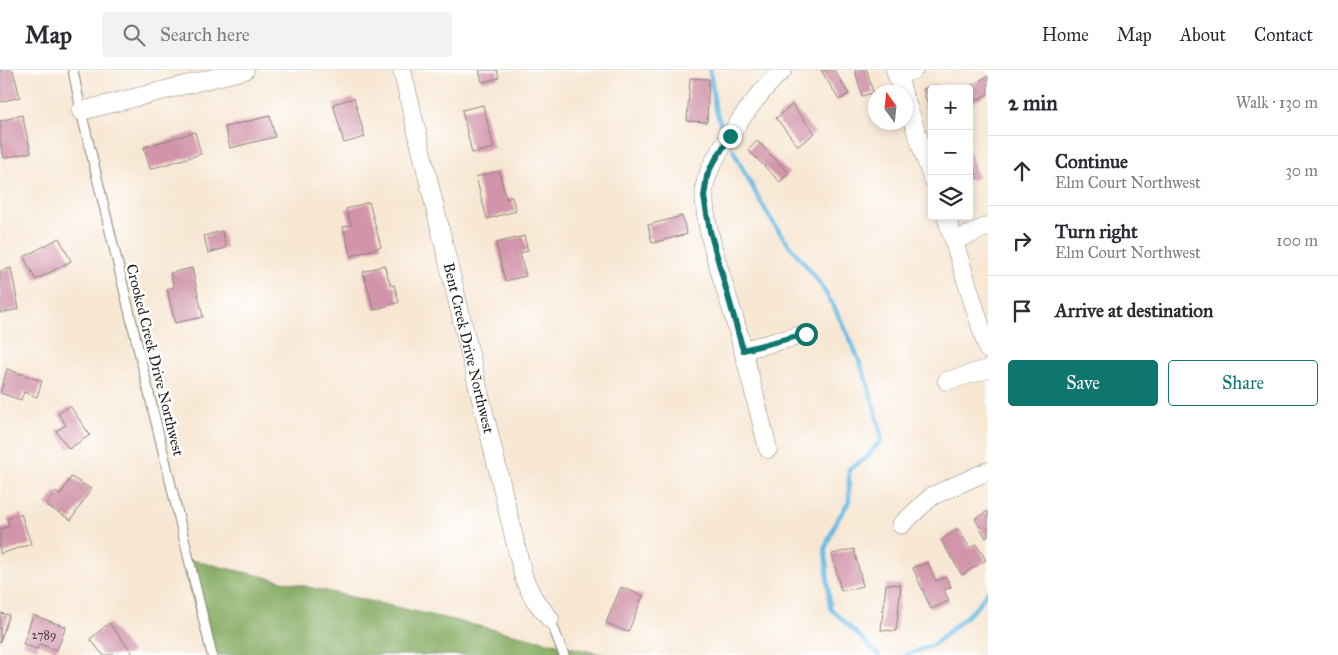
<!DOCTYPE html>
<meta charset="utf-8">
<style>
body{margin:0;font-family:"IM FELL Great Primer",serif;background:#f2f2f3;color:#2b2b33}
.controls{position:absolute;right:15px;top:15px;display:grid;overflow:hidden;border-radius:5px;box-shadow:0 2px 8px #0003}
.controls button{width:45px;height:45px;display:grid;place-items:center;padding:0;border:0;border-bottom:1px solid #e1e1e2;background:#fff;color:#2b2b33;font:25px sans-serif}
.compass{position:absolute;left:868px;top:15px;width:45px;height:45px;border-radius:50%;background:#fff;box-shadow:0 2px 8px #0003;rotate:345deg}
.stop{position:absolute;width:15px;height:15px;margin:-11px;border:4px solid #0f766e;border-radius:50%;background:#fff}
.stop.end{background:#0f766e;border-color:#fff;box-shadow:0 1px 5px #0008}
.list{margin:0;padding:0;list-style:none}
h2{display:flex;justify-content:space-between;align-items:center;height:65px;margin:0;padding:0 20px;font-size:21px}
h2 small{font-size:16px;font-weight:400;color:#7c7c81}
.list li{display:grid;grid-template-columns:32px 1fr auto;gap:15px;align-items:center;box-sizing:border-box;height:70px;padding:0 20px;border-top:1px solid #e1e1e2}
.list b{display:block;font-size:19px;white-space:nowrap}
.list p{margin:0;font-size:16px;white-space:nowrap;color:#7c7c81}
.list em{font-size:16px;font-style:normal;color:#7c7c81}
.actions{display:flex;gap:10px;padding:15px 20px}
.actions a{flex:1;padding:11px 0;border:1px solid #0f766e;border-radius:5px;text-align:center;font-size:18px;color:#0f766e}
.actions .main{background:#0f766e;color:#fff}
.icon{flex:none;width:28px;height:28px;fill:none;stroke:currentColor;stroke-width:2;stroke-linecap:round;stroke-linejoin:round}
.map{position:relative;flex:none;width:988px;height:585px;overflow:hidden}
header{display:flex;align-items:center;gap:30px;box-sizing:border-box;height:70px;padding:0 25px;background:#fff;border-bottom:1px solid #e1e1e2}
header strong{font-size:24px}
nav{display:flex;gap:28px;margin-inline-start:auto;font-size:18px}
.search{width:350px;height:45px;background:#f2f2f3;display:flex;align-items:center;gap:12px;box-sizing:border-box;padding:0 18px;border-radius:5px;color:#7c7c81;font-size:19px}
main{display:flex}
aside{flex:1;background:#fff}
.map>svg:first-child{display:block}
</style>
<header>
<strong>Map</strong>
<div class="search"><svg class="icon" aria-label="search" viewBox="0 0 24 24"><circle cx="10" cy="10" r="6"/><path d="M15 15l6 6"/></svg>Search here</div>
<nav><a>Home</a><a>Map</a><a>About</a><a>Contact</a></nav>
</header>
<main>
<div class="map">
<svg width="988" height="585" viewBox="0 0 988 585">
<rect width="100%" height="100%" fill="#fff"/>
<filter id="ink" filterUnits="userSpaceOnUse"><feTurbulence type="fractalNoise" baseFrequency=".02" numOctaves="2"/><feDisplacementMap in="SourceGraphic" scale="10" xChannelSelector="R" yChannelSelector="G"/><feConvolveMatrix kernelMatrix="1 2 1 2 8 2 1 2 1" color-interpolation-filters="sRGB"/></filter>
<filter id="wash" filterUnits="userSpaceOnUse"><feTurbulence type="fractalNoise" baseFrequency=".0096" numOctaves="4" result="noise"/><feDisplacementMap in="SourceGraphic" scale="20" xChannelSelector="R" yChannelSelector="G"/><feGaussianBlur stdDeviation="1.12" result="paint"/><feColorMatrix in="noise" values="0 0 0 0 0 0 0 0 0 0 0 0 0 0 0 0 0 1.4 0 .05"/><feComposite in="paint" operator="in"/></filter>
<g filter="url(#wash)">
<rect width="100%" height="100%" fill="#f7e7d3"/>
<!-- forest -->
<path fill="#83aa60" stroke="#50633e" d="M181,487l1,1 423,97h-397z"/>
<g fill="none" stroke-linecap="round" stroke-linejoin="round">
<!-- stream -->
<path stroke="#6abbe5" stroke-width="4.5" d="M710,0l5,37 7,22
M733,80c14,27 28,55 45,80 14,20 31,37 44,57 29,46 49,99 60,152l-16,19 -17,11v33l-13,20 -11,26 5,60 49,47
M906,585l27,-10 42,-36 13,-18"/>
</g>
<g id="blocks">
<!-- building -->
<path fill="#d194aa" d="M0,0h13l7,27 -20,5z
M479,0h18l2,8 -17,4z
M821,0h13l15,24 -10,6z
M855,0h12l6,23 -11,3z
M988,6v18l-17,9 -2,-14h-4z
M690,8l19,1 -2,43 -20,-1z
M938,15l1,4h-7l-1,26 -8,-26z
M354,28l11,39 -21,6 -11,-39z
M483,35l11,43 -22,5 -10,-43z
M792,35l23,28 -17,13 -22,-28z
M22,45l9,37 -27,6 -4,-16v-21z
M270,46l5,21 -45,11 -5,-21z
M195,62l6,22 -51,15 -6,-22z
M757,71l32,32 -9,9 -32,-32z
M969,80l9,28 -9,2z
M499,101l7,28 6,-2 4,14 -29,8 -11,-42z
M369,132l12,45 -30,9 -8,-29 8,-2 -5,-16z
M682,146l5,18 -35,9 -4,-18z
M222,161l4,17 -18,5 -4,-17z
M524,166l4,15 -8,2 6,23 -21,5 -9,-38z
M59,168l12,23 -35,19 -12,-23z
M384,195l7,21 3,-1 5,17 -25,8 -11,-38z
M11,198l8,41 -19,4v-42z
M192,198l11,49 -28,6 -8,-34 7,-2 -4,-14z
M7,299l35,12 -5,16 -13,-5 -3,8 -21,-7z
M70,336l20,29 -21,14 -13,-18 10,-6 -8,-11z
M71,407l20,12 -20,31 -25,-15 9,-13 5,3z
M988,441v26l-2,1 -11,-19z
M21,444l10,30 -31,10v-25l10,-3 -3,-7z
M958,459l12,19 6,-4 10,16 -24,15 -21,-35z
M854,479l9,37 -22,5 -9,-37z
M928,492l8,19 10,-4 5,10 -7,3 5,11 -18,8 -18,-41z
M886,514l15,1 -5,46 -15,-1z
M621,517l22,9 -15,36 -22,-9z
M0,543l9,2 -9,27z
M33,545l33,12 -9,23 -18,-6 -2,5 -14,-5z
M109,553l23,29 -5,3h-24l-13,-16z"/>
</g>
</g>
<g filter="url(#ink)">
<use href="#blocks" fill-opacity="0" stroke="#8a8278" stroke-width="1"/>
<g fill="none" stroke-linecap="round" stroke-linejoin="round">
<defs>
<path id="service" d="M73,0l8,41 131,544
M550,549l14,36"/>
<g id="minor">
<path id="s1" d="M402,0l122,509 10,20 16,20"/>
<path d="M895,0l8,22"/>
<path d="M897,5l17,-5"/>
<path d="M906,31l26,77"/>
<path d="M81,41l164,-41"/>
<path d="M946,146l42,134"/>
<path d="M954,170l17,-6 17,-8"/>
<path d="M743,280l63,-16"/>
<path d="M947,311l41,-12"/>
<path d="M768,379c-11,-45 -22,-90 -35,-135 -10,-34 -33,-96 -28,-129 5,-29 55,-95 78,-115"/>
<path d="M901,455l31,-29 56,-25"/>
</g>
</defs>
<!-- service casing -->
<use href="#service" stroke="#8a8278" stroke-width="11"/>
<!-- minor casing -->
<use href="#minor" stroke="#8a8278" stroke-width="19"/>
<!-- service -->
<use href="#service" stroke="#fff" stroke-width="9"/>
<!-- minor -->
<use href="#minor" stroke="#fff" stroke-width="18"/>
</g>
</g>
<g fill="none" stroke-linecap="round" stroke-linejoin="round" filter="url(#ink)">
<!-- route -->
<path stroke="#0f766e" stroke-width="6" d="M730,66l-19,31 -4,9 -3,21 6,34 33,119 63,-16"/>
</g>
<g text-anchor="middle" dominant-baseline="central" stroke-width="5" stroke-linejoin="round" paint-order="stroke">
<!-- number labels -->
<g font-size="12" fill="#493a40">
<text x="44" y="565">2789</text>
</g>
<!-- street labels -->
<g font-size="15" fill="#1c1c1c" stroke="#fff">
<text stroke="none"><textPath href="#s1" startOffset="286">Bent Creek Drive Northwest</textPath></text>
<text transform="translate(155 290) rotate(76)">Crooked Creek Drive Northwest</text>
</g>
</g>
</svg>
<div class="controls">
<button>+</button>
<button>−</button>
<button><svg class="icon" aria-label="layers" viewBox="0 0 24 24"><path d="M12 4l9 5-9 5-9-5zM3 14l9 5 9-5"/></svg></button>
</div>
<svg class="compass" viewBox="-18 -18 36 36"><path d="M0-13l5 13h-10z" fill="#e53935"/><path d="M0 13l5-13h-10z" fill="#7c7c81"/></svg>
<div class="stop" style="left:806px;top:264px"></div>
<div class="stop end" style="left:730px;top:66px"></div>
</div>
<aside>
<h2>2 min<small>Walk · 130 m</small></h2>
<ul class="list">
<li><svg class="icon" aria-label="ahead" viewBox="0 0 24 24"><path d="M12 20V5M6 11l6-6 6 6"/></svg><div><b>Continue</b><p>Elm Court Northwest</p></div><em>30 m</em></li>
<li><svg class="icon" aria-label="right" viewBox="0 0 24 24"><path d="M7 20v-9h11M14 6l5 5-5 5"/></svg><div><b>Turn right</b><p>Elm Court Northwest</p></div><em>100 m</em></li>
<li><svg class="icon" aria-label="arrive" viewBox="0 0 24 24"><path d="M6 21V4h12l-3 4 3 4H6"/></svg><div><b>Arrive at destination</b></div></li>
</ul>
<div class="actions"><a class="main">Save</a><a>Share</a></div>
</aside>
</main>
